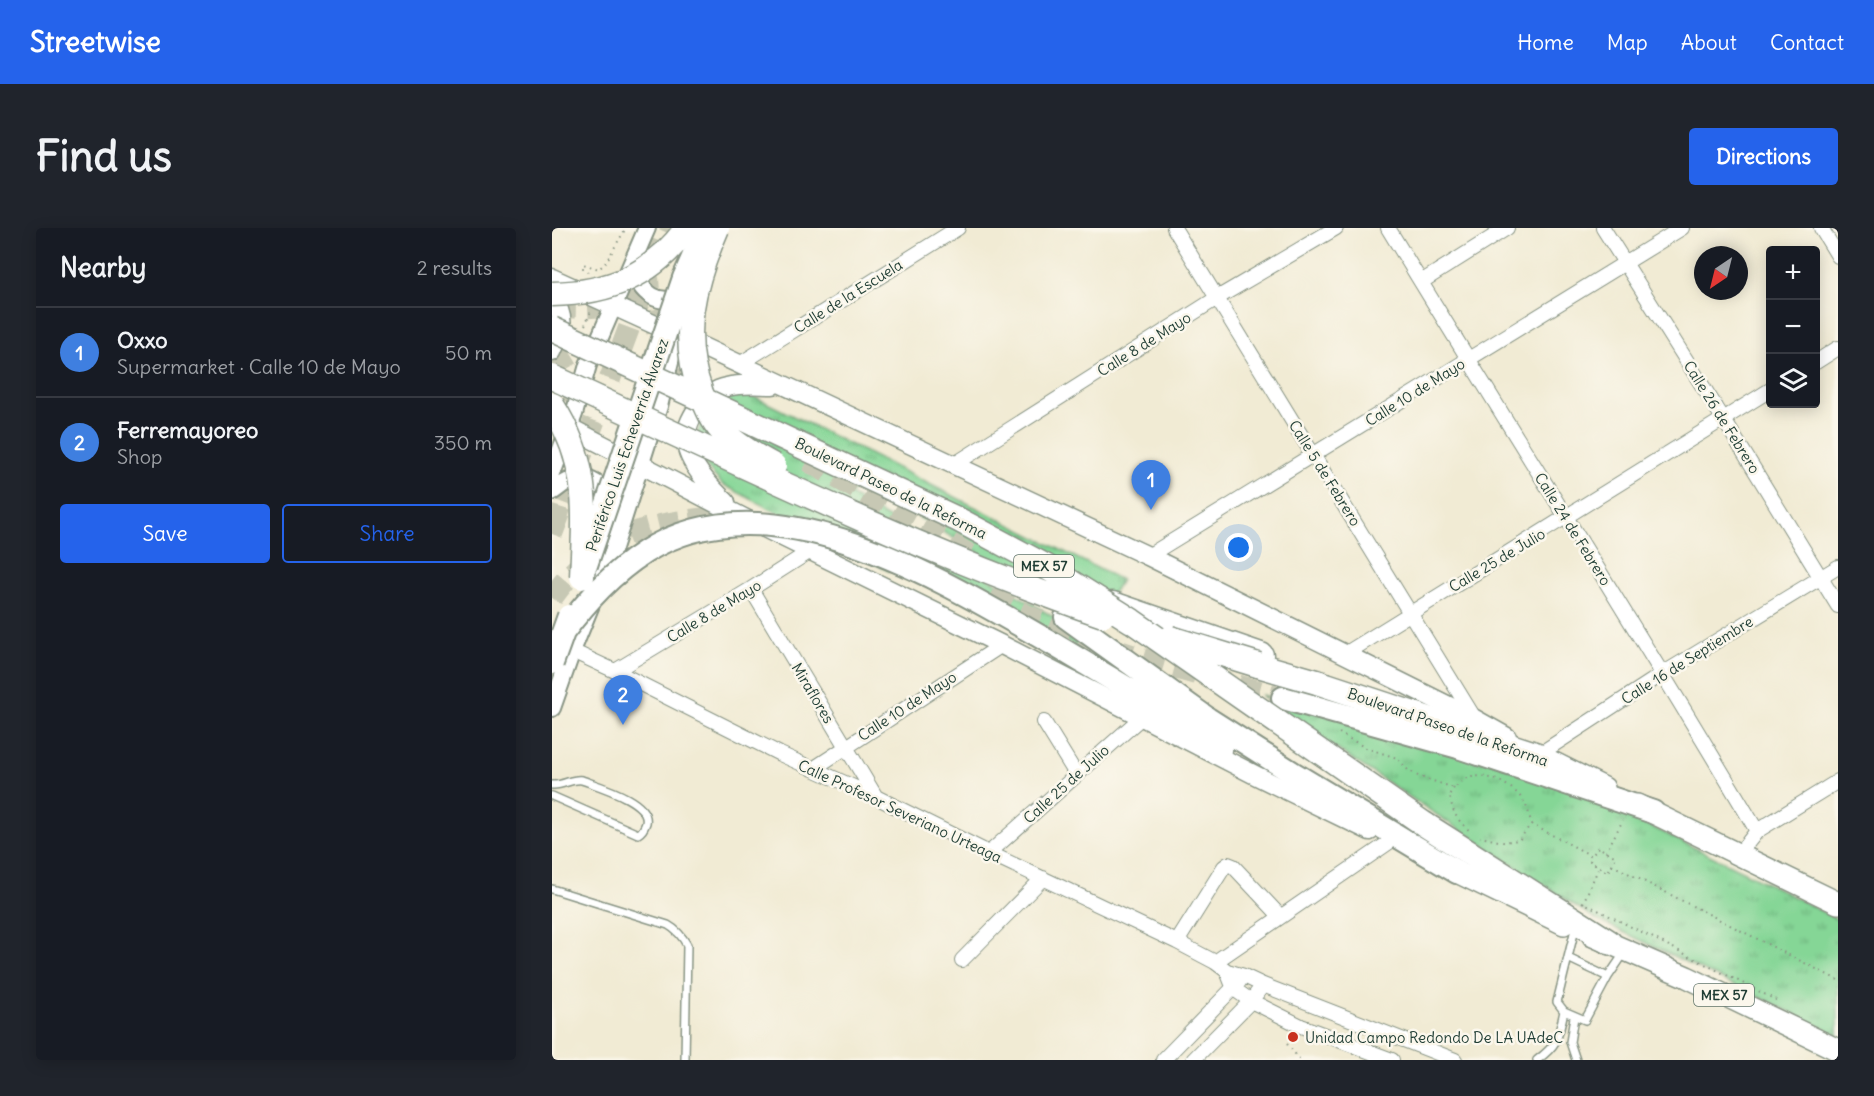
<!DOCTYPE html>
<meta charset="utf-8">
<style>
body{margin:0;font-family:Delius,sans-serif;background:#20242c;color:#f1f3f6}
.controls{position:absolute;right:18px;top:18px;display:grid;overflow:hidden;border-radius:6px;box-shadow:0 3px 15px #0003}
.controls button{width:54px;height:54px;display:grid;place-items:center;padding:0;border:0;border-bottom:2px solid #363941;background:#171b24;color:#f1f3f6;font:30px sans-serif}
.compass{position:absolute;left:1142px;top:18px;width:54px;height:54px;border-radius:50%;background:#171b24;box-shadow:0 3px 15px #0003;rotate:215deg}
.you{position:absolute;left:687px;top:320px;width:21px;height:21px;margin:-15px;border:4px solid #fff;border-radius:50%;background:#1a73e8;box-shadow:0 0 0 9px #1a73e833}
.badge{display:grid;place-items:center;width:39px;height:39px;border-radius:50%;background:#2563eb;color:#fff;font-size:20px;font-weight:700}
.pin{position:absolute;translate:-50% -50px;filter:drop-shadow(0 2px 3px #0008)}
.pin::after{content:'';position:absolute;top:32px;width:21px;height:18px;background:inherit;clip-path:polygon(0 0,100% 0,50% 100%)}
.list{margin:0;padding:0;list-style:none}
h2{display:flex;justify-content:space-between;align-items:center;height:78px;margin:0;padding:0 24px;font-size:26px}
h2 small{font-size:20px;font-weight:400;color:#9ea1a6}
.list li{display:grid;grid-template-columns:39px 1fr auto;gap:18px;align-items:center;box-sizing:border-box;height:90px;padding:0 24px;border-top:2px solid #363941}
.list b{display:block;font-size:22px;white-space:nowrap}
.list p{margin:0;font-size:20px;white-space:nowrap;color:#9ea1a6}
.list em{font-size:20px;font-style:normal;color:#9ea1a6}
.actions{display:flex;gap:12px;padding:18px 24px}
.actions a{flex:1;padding:14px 0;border:2px solid #2563eb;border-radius:6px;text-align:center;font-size:21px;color:#2563eb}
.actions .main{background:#2563eb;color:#fff}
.icon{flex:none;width:33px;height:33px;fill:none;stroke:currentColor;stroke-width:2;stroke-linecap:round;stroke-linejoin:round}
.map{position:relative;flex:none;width:1286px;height:832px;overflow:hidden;border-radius:6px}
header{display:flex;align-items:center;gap:36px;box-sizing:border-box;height:84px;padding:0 30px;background:#2563eb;color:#fff}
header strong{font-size:28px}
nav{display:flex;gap:33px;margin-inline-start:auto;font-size:21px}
.intro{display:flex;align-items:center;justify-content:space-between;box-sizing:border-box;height:144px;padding:0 36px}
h1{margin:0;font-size:42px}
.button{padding:15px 27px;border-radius:6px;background:#2563eb;color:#fff;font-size:21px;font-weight:700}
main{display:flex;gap:36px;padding:0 36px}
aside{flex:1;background:#171b24;border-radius:6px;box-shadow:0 3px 15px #0003}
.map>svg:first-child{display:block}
</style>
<header>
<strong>Streetwise</strong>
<nav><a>Home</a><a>Map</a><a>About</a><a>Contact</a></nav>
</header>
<div class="intro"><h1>Find us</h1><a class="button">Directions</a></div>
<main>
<aside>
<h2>Nearby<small>2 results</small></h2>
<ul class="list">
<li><span class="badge" style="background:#3f7fe0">1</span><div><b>Oxxo</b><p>Supermarket · Calle 10 de Mayo</p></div><em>50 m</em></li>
<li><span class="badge" style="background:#3f7fe0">2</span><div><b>Ferremayoreo</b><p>Shop</p></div><em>350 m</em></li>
</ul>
<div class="actions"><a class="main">Save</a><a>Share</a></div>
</aside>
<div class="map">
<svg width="1286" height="832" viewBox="0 0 1286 832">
<defs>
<pattern id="park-tufts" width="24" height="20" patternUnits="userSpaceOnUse" patternTransform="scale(1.5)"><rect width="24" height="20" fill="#85d696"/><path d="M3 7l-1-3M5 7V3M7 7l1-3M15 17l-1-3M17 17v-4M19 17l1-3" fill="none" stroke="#6caf7b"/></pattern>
</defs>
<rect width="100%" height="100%" fill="#fbf7ec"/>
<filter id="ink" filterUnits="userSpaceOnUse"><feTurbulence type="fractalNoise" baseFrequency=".0167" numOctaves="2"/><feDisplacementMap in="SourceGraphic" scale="12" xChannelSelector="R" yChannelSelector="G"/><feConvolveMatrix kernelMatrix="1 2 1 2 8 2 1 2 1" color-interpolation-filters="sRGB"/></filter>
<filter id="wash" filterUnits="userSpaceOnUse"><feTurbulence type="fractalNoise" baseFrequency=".008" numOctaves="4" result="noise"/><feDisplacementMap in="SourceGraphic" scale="24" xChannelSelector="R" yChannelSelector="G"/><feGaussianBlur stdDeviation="1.35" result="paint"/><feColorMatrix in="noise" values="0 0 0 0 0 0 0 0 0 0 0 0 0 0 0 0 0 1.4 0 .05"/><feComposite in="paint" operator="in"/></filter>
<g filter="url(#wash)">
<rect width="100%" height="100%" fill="#f1ebd4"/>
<!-- park -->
<path fill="url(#park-tufts)" stroke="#528a65" stroke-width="1.5" d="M184,165l21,5 364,182 -26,43 -235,-141 -10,13 197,118 57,38 -3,7 -76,-37 -130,-79 -6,29 -167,-87c-6,-7 -14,-14 -18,-21 -19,-30 4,-59 32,-70z
M709,467l195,54 139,50 184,90 59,31v115l-244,-117 -268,-176z"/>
</g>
<g filter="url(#ink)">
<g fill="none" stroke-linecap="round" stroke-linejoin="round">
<!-- trunk-tunnel -->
<path stroke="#c7c8b4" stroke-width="22" stroke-dasharray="22 11" stroke-linecap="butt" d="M102,35l15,-35
M96,49c2,48 17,92 58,121
M256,233l171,99
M0,306l89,-238
M438,369c30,15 60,30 91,41 66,24 135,41 202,60
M0,370c47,-67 102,-76 178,-82"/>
<!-- motorway-tunnel -->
<path stroke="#c7c8b4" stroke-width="24" stroke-dasharray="24 12" stroke-linecap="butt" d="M0,77c21,2 51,4 70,-7 9,-6 17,-14 26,-21
M0,122c14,13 21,31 24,50
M0,302l20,-65"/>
<defs>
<path id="service" d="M0,557c11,1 20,-7 30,-5 16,6 69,21 64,43 -2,6 -4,9 -8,11l-86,-38
M0,661l116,36c9,5 14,11 19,20l-2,115
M1016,730l40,19 -23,43 -21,-9 -7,-9 18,-73
M1056,749l17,-25
M1022,789l-4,25 6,18
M985,832c22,-16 21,-23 27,-49"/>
<path id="minor" d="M622,0l301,491
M836,0c122,201 249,400 369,603
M1051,0l121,192 114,186
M1269,0l17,28
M869,54l86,-54
M1264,134l22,-14
M186,137l220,-137
M403,236l262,-166 119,-70
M596,328l534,-328
M199,361l125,208
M20,423l43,20 165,83 96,43 113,56 188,89 38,20 12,9 17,5 19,9 192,75
M793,426l425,-264
M63,443l136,-82 61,-39
M492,494l32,52
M986,527l126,-82 174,-106
M261,541l189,-124
M437,625l154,-137
M1187,626l18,-23 81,-50
M625,714l47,-75 4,-3 5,2 47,50
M410,732l81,-82
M663,734l176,-121
M675,743l7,18 17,12 50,25 91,34
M611,832l76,-78
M641,832l58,-59 12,-16"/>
<path id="tertiary" d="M81,38c6,27 27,44 53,27
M0,246l22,-60 14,-49 59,-137
M0,264c5,-3 11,-9 17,-11 19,-8 36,6 45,22
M0,480l20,-57 41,-100 46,-145 20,-81"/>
<path id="secondary" d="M0,50l123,56 473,222 327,163 32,18
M0,69c15,22 10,32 0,55
M7,194l183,95 260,128 255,131 113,55
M174,274c-14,-13 -39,-40 -40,-60 -1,-13 5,-24 12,-35 6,-10 18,-18 29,-20 15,-4 31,-2 46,-2"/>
<path id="primary" d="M986,527l66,33
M1085,577l201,98
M905,644l107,52
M1041,708l94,41 151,73"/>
<path id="trunk" d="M514,389l142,102 88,56 161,97
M501,416l169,101
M731,470l175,49 195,65"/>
<path id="motorway" d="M561,376l148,51
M706,437l59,17 221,73
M872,596l185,118"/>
</defs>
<!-- service casing -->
<use href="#service" stroke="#889484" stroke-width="10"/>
<!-- minor casing -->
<use href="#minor" stroke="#889484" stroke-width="16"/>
<!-- tertiary casing -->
<use href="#tertiary" stroke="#889484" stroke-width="20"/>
<!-- secondary casing -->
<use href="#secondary" stroke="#889484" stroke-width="21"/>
<!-- primary casing -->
<use href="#primary" stroke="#889484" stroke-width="24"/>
<!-- trunk casing -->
<use href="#trunk" stroke="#889484" stroke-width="26"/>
<!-- motorway casing -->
<use href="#motorway" stroke="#889484" stroke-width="27"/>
<!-- path -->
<path stroke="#889484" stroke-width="2" stroke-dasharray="1.5 4.5" stroke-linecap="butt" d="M36,44l-5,-3v-5l16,5 7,-7 20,-34
M33,97l6,-14
M787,505l27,15 31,10 11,12 10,6 36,12c4,-3 8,-7 12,-9 19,-9 48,6 58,23 4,6 6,15 7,22l-12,16 -16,2 -23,-5
M902,560l-5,7c5,19 6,23 21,36
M979,596l61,32 6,-9 18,10 -8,15 -18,-11 2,-5
M1054,624l17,-32
M1060,637l226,115
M1030,674l196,99
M1031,675l16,-36
M735,816l13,16"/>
<!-- service -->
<use href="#service" stroke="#fff" stroke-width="7"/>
<!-- minor -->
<use href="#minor" stroke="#fff" stroke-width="14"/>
<!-- tertiary -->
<use href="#tertiary" stroke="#fff" stroke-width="16"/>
<!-- secondary -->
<use href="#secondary" stroke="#fff" stroke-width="18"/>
<!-- primary -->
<use href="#primary" stroke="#fff" stroke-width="21"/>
<!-- trunk -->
<use href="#trunk" stroke="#fff" stroke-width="22"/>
<!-- motorway -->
<use href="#motorway" stroke="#fff" stroke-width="24"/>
<defs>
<path id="trunk-bridge" d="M34,337l98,-287 18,-41
M12,403c23,-30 48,-58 81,-79 125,-80 298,29 408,92
M0,435l17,-47"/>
<path id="motorway-bridge" d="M165,0c-24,55 -38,107 -16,165 5,12 11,28 20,37 15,15 35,26 53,36
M0,66c57,-1 100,-18 135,-66
M0,101l407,191 86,46 87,55 292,203
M0,149c182,84 362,172 551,238
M0,177c38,59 33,105 30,172
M618,410l88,27"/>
</defs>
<!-- trunk-bridge casing -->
<use href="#trunk-bridge" stroke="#889484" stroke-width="26" stroke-linecap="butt"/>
<!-- motorway-bridge casing -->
<use href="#motorway-bridge" stroke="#889484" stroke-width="27" stroke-linecap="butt"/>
<!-- trunk-bridge -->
<use href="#trunk-bridge" stroke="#fff" stroke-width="22"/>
<!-- motorway-bridge -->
<use href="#motorway-bridge" stroke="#fff" stroke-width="24"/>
</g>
</g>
<!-- markers -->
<circle fill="#c8321e" stroke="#fbf7ec" stroke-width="2" cx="741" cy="809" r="6"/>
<g text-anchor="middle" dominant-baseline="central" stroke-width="5" stroke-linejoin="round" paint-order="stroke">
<!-- shield labels -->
<g fill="#fbf7ec" stroke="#61756b" stroke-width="1.5">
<rect x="462" y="327" width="60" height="22" rx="4.5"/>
<rect x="1142" y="756" width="60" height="22" rx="4.5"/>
</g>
<g font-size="14" font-weight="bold" fill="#1f3d34">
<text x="492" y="338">MEX 57</text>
<text x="1172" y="767">MEX 57</text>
</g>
<!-- street labels -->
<g font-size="15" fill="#1f3d34" stroke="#fbf7ec">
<text transform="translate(296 68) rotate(-32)">Calle de la Escuela</text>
<text transform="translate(592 116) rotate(-32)">Calle 8 de Mayo</text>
<text transform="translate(863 164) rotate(-32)">Calle 10 de Mayo</text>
<text transform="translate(1170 189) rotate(58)">Calle 26 de Febrero</text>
<text transform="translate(75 217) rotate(-71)">Periférico Luis Echeverría Álvarez</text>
<text transform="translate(773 245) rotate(58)">Calle 5 de Febrero</text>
<text transform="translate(339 260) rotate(26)">Boulevard Paseo de la Reforma</text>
<text transform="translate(1021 301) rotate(58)">Calle 24 de Febrero</text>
<text transform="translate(945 332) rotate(-31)">Calle 25 de Julio</text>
<text transform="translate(162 383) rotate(-31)">Calle 8 de Mayo</text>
<text transform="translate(1135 432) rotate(-32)">Calle 16 de Septiembre</text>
<text transform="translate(261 465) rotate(59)">Miraflores</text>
<text transform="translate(355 478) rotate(-33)">Calle 10 de Mayo</text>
<text transform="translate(896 499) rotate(19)">Boulevard Paseo de la Reforma</text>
<text transform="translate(514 556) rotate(-42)">Calle 25 de Julio</text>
<text transform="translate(348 583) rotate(25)">Calle Profesor Severiano Urteaga</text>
</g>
<!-- poi labels -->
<g font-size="15" fill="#1f3d34" stroke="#fbf7ec" text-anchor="start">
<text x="753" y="809">Unidad Campo Redondo De LA UAdeC</text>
</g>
</g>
</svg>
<div class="controls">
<button>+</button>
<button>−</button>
<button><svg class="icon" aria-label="layers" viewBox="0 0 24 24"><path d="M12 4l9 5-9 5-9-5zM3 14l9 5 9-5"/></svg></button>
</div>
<svg class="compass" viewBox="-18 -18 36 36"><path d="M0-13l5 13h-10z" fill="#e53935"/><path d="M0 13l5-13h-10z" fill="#9ea1a6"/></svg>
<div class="you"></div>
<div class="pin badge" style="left:599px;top:282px;background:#3f7fe0">1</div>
<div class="pin badge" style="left:71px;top:497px;background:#3f7fe0">2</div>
</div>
</main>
